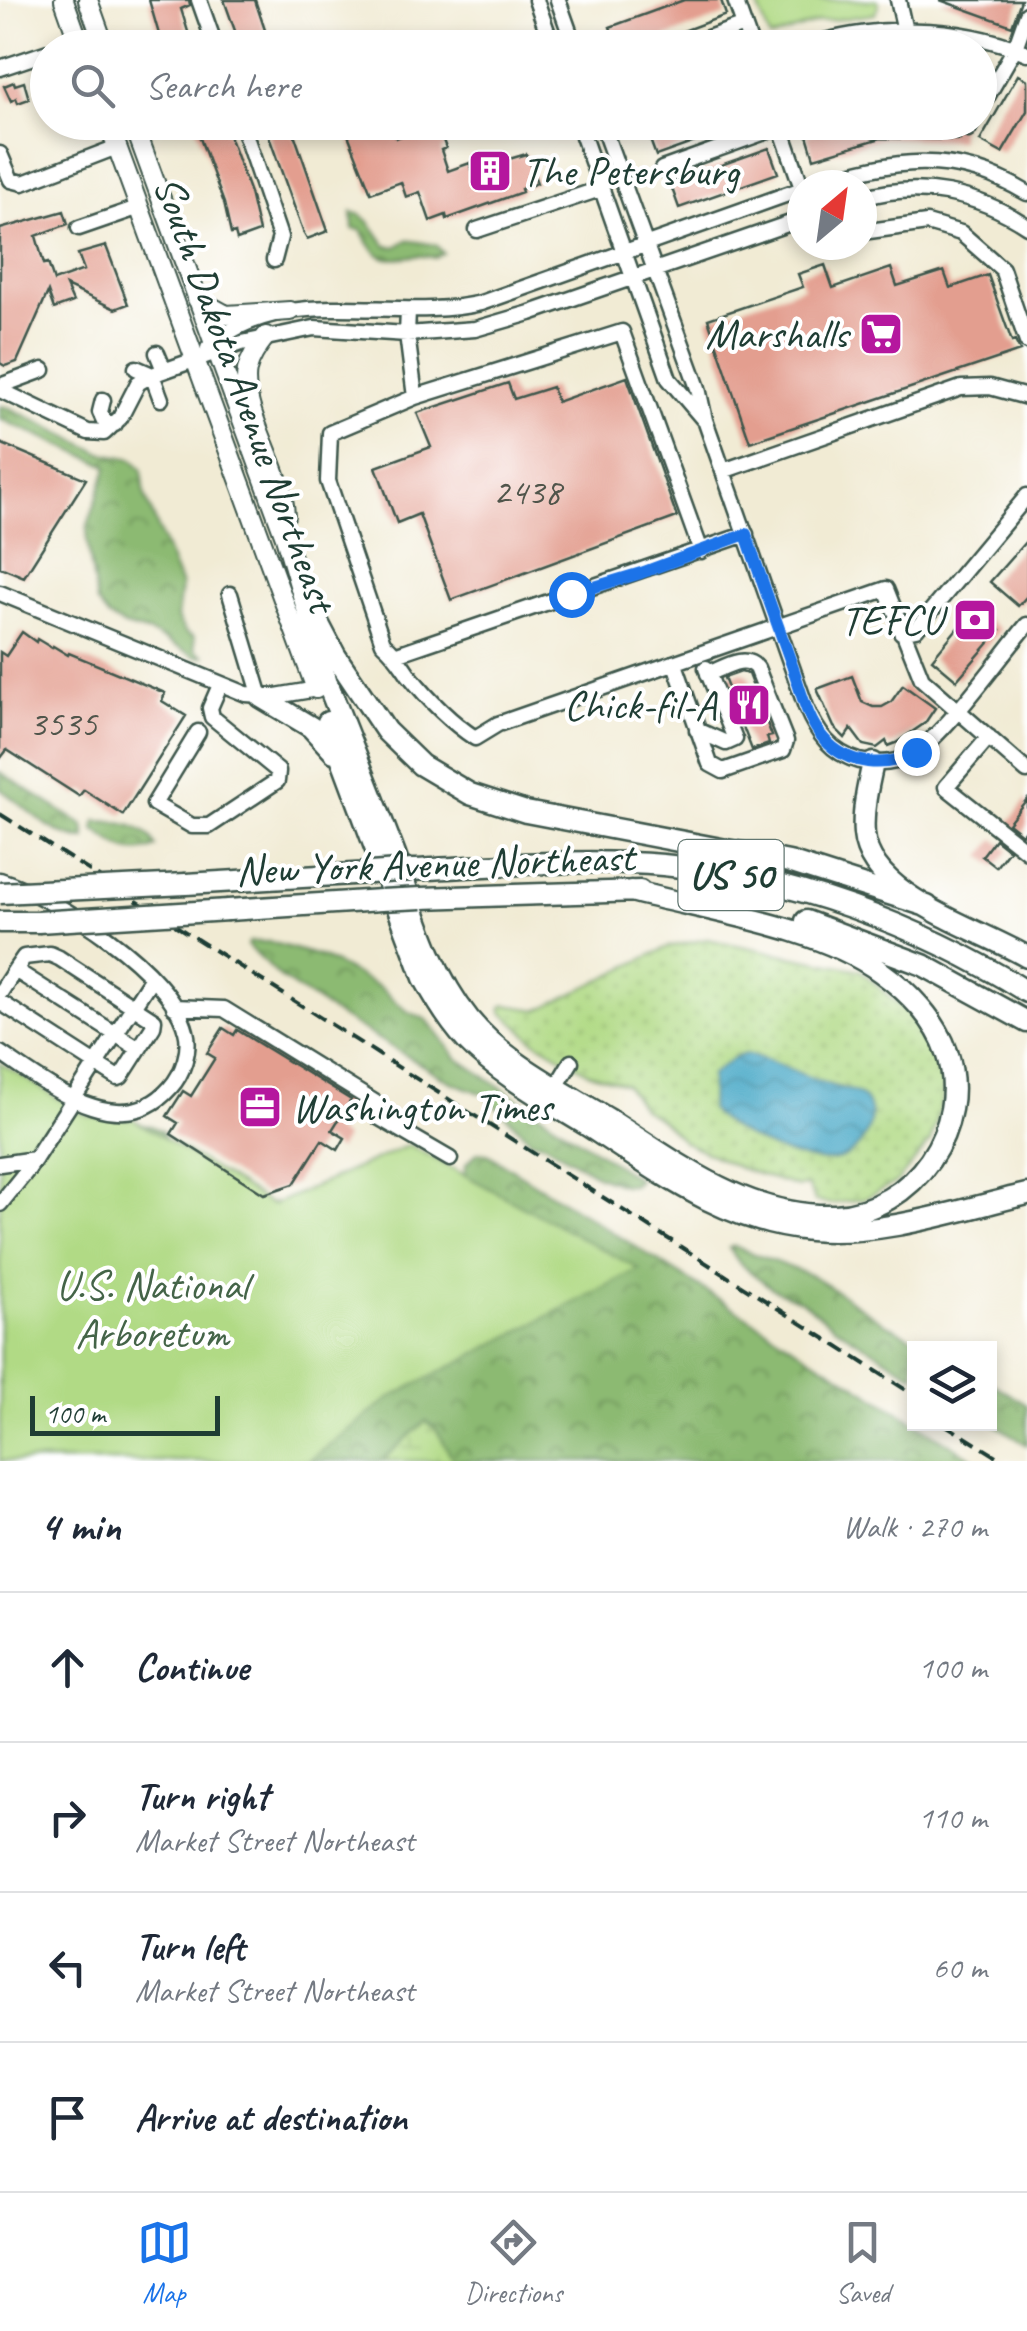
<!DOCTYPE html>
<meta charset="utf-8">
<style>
body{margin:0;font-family:Caveat,sans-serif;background:#f6f6f7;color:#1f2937}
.controls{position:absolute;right:30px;bottom:30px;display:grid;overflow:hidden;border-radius:0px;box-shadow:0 5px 15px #0003}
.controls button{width:90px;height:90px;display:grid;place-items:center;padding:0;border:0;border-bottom:2px solid #e0e1e3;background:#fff;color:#1f2937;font:50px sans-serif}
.compass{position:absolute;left:787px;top:170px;width:90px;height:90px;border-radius:50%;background:#fff;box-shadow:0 5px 15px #0003;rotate:29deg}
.scale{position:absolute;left:30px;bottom:25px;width:190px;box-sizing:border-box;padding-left:10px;border:5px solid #1f3d34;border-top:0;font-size:28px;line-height:35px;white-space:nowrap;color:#1f3d34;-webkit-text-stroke:8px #fff;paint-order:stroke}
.stop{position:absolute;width:30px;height:30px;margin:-22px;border:8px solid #1a73e8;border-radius:50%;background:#fff}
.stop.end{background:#1a73e8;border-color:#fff;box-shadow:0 2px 10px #0008}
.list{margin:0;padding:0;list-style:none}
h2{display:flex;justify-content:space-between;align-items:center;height:130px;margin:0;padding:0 40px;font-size:42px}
h2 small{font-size:32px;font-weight:400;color:#747a83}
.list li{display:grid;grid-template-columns:65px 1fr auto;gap:30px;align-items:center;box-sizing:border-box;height:150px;padding:0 40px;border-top:2px solid #e0e1e3}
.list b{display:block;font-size:38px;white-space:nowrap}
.list p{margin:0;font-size:32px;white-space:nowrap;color:#747a83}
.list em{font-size:32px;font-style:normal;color:#747a83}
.icon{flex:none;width:55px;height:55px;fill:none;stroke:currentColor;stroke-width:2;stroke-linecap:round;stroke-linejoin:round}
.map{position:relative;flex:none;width:1027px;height:1461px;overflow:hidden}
.search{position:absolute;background:#fff;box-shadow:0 5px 15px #0003;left:30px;right:30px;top:30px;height:110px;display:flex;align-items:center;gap:25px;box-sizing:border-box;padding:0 35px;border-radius:55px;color:#747a83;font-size:38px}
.sheet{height:730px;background:#fff}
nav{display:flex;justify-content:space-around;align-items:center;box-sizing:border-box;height:140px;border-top:2px solid #e0e1e3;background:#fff;font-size:28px;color:#747a83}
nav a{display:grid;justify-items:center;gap:5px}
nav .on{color:#1a73e8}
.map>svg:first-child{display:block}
</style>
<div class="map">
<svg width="1027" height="1461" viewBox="0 0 1027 1461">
<defs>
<pattern id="grass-dots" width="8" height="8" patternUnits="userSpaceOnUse" patternTransform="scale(2.5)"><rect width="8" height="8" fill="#b1da85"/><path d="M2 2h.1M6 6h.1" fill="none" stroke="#98bc73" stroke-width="1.8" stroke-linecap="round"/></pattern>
<pattern id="forest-crowns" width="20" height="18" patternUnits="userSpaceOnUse" patternTransform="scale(2.5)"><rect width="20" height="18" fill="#8cba72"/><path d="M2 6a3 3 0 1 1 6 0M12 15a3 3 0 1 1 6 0" fill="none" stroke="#72985e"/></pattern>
<pattern id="wetland-marsh" width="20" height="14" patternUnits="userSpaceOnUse" patternTransform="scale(2.5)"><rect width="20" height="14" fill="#b1da85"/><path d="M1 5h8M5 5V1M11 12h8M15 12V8" fill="none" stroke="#98bc73"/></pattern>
<pattern id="water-waves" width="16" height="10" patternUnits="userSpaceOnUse" patternTransform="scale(2.5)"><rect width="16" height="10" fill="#48a9c7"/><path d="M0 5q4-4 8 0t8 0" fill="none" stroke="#3b8ba2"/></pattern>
</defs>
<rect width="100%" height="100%" fill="#fff"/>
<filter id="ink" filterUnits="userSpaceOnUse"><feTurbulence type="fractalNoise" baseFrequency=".01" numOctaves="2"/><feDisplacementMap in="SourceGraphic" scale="20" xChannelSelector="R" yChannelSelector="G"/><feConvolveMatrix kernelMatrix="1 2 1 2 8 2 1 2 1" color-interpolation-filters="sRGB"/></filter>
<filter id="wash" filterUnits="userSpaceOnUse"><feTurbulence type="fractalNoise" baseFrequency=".0048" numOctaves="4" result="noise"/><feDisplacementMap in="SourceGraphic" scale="40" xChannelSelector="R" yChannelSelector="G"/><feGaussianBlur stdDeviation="2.25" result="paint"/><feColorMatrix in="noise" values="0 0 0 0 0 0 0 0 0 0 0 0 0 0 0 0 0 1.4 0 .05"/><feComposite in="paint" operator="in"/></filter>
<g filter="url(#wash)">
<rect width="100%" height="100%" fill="#f1ebd4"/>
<!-- grass -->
<path fill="url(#grass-dots)" stroke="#688c5c" stroke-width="2.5" d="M707,939l153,31 57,52 25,50 1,26 -13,44 -33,40 -33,17 -34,5 -15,-3 -7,-15 -10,1 -59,-19 -55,-26 -24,-23 -17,-10 -18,-25 -36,-11 -54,-32 -33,-29v-5l4,-2 33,5 129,-63z"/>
<!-- forest -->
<path fill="url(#forest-crowns)" stroke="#567c53" stroke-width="2.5" d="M352,212c20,5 22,20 35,34l9,1 11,-7 29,5 7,8 -8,5c-35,-10 -50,21 -74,-28l-8,-1z
M0,406l10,2 92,45 31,6 9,10 3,27 36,90 -4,32 8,14 9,5 1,12 9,7h-9l-45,-23 -25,-7 -16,-8 -12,-15 -10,-64 1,-14 20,-59 -108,-47z
M0,772l84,54 2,13c-33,0 -60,-33 -86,-50z
M96,821c21,0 51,4 60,26 -27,12 -41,-2 -62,-18z
M249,942h21l52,15 57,30 28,24 20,9 30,38 181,121 -5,6h-10l-25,-9 -54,-33 -13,-3 -47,-46 -35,-13 -118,-70 -50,-33 -34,-33z
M140,1125l11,1 12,6v14l96,59 205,-29 2,-12 12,-12 8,1 491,308h-523l-18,-32 -10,-8 -45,40h-381v-212z
M733,1246l80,30 72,47 48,25h-19v27l-82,-50 -30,-24 -29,-12 -33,-25 -11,-16z
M990,1382l37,23v40l-37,-24z"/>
<!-- wetland -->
<path fill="url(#wetland-marsh)" stroke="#688c5c" stroke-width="2.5" d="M426,1421l10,8 18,32h-73z"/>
<!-- park -->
<path fill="#b1da85" stroke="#688c5c" stroke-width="2.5" d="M756,0h122l1,5 -4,9 -57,8 -48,17z
M0,1063l87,53 46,3 139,86 137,-60 230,124 -249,129 -81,63h-309z"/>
<!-- water -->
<path fill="url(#water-waves)" stroke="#34737e" stroke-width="2.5" d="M745,1054c29,6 51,19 79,29 11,5 25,5 36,12 25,18 1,60 -24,65 -34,6 -104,-25 -126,-50l1,-35 22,-17z"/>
<g id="blocks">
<!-- building -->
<path fill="#e39e8f" d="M149,0h40l1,5 -9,4 12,39h-30z
M224,0h31l11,33 -27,9z
M684,0h37l5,15 -88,33h-20l-8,-21z
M940,0h81l-9,26z
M1018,75l9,5v31l-25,42 -22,-12z
M14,82l1,3 9,-3 5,17 -11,4 -2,-5 -5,3 -7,-15z
M194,122h30l26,71 9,39 -22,8 -2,-7 -4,1 -7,-31z
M267,122h23l38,109 -21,8 -3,-5 -36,-100z
M343,122h40l2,5 6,-2 5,13 36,-13 4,12 5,-2 5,13 -5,2 7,21 22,-8 2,7 54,-16 11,29 -16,6 1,3 -75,27 -1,-4 -16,6 -10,-29 -14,5 -5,-15 -30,11z
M663,122h82v2l-89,32 -10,-27z
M843,122h117v18l-79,-2 -67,20 -7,-23z
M769,148l9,25 -99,35 -9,-25z
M64,211l4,13 -32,12 8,28 4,-1 6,18 30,-11 -6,-16 28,-8 22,58 -13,5 -49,-23 7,16 -19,7 -6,-17 -31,70 -12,4 -5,-3v-134z
M825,265l8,23 58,-20 6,18 47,-15 6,17 38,-13 24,67 3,-1 5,10 -270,91 -42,-123 95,-32 -5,-13z
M627,377l50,140 -226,83 -32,-86 -22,9 -21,-56 55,-20 -14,-34 91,-30 6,16 38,-12 5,15z
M0,443l86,36 -62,98 -24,-10z
M1027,540v56l-9,10 -28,-24z
M974,608l26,22 -43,50 -25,-21z
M22,632l14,10 1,-3 15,9 1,-2 15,9 1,-2 96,40 -3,8 24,15 -63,99 -39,-25 -5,6 -72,-46 -7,9v-107l6,4z
M741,672l7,2 24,62 -5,1 2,7 -17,6 -28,-72z
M852,676l10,26 11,5h9l9,-5 12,-17 32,23 -10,15 -29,20 -8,3 -2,-5 -9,7 -14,-3 -12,-16 -6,9 -11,-11 -17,-38z
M1027,799v28l-5,7 -14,-11z
M995,839l14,11 -13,17 -14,-11z
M223,1028l11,7 3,-5 114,70 -19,30 13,8 -7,12 -16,-10 -28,44 -30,10 -93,-60 7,-11 -11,-7 16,-25 8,5 24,-38 -8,-5z"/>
</g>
</g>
<g filter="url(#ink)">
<use href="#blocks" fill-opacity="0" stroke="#3e574c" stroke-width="2.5"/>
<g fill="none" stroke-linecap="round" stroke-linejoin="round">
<defs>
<path id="minor" d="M199,0l17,48
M536,0l17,48
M558,0l17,48
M735,0l17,48
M898,0l7,31
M60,48l19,-7
M680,48l64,-23
M802,48c70,-24 156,-24 225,5
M0,68l48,-16
M980,109l35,-61 12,-34
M241,122l39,115 -6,23
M578,122l91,257 35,41
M601,122l97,266 7,32 101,287c11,26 25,46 53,54 19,4 37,3 54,-7 32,-19 87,-97 114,-129
M779,122l23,66
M968,130l4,-8
M0,154l11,26 12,3 94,-36
M662,169l131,-47
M814,185c75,-26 141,-36 213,8
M862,198c58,-17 115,-5 165,28
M79,228l61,-21
M477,230l123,-41
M862,232l65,-9 34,10 41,36 25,73
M408,311l-1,23 8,63
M208,348c73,-68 186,-24 273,-45l321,-114
M157,353l7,17
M136,368l16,7 9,24
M0,386l43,-16
M0,390l88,42 16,1 16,-15 18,-35 14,-8 90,-32 72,-15 93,6 68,-5 55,-16 272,-94
M103,400l-3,12 4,9 11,3
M723,471l238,-83 29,-1 37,10
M701,551l-79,-219 -207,65 -85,36 -2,48 55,162c12,10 17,19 26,32 19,24 40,46 66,63l23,-14 388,-135 36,90 105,92
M0,593l246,101 30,2 47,-8
M230,594l31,103
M901,632l15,-3 111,-133
M397,654l349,-120
M675,664l35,100 13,7 60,-21 3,-9 -29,-73c-13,-15 -33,0 -49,6
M697,730l29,13 9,-4 -29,-71
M198,732l-44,72 38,22h17l68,-45 1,-10 -66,-54 -2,-9 10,-23
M989,737l-43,50 81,64
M0,880c57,18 170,89 186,151 5,18 -3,43 -16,57 -50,57 -125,-5 -170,-35
M0,993l15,-23
M0,1002l96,62 -67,104 -29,36
M174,1007l50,2 152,94 2,14 72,42
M139,1049l-124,-79 9,-13 26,-3 9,4 95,62 -1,7 -32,50 -3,1 -22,-14c18,-28 37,-57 55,-85
M556,1087l15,-25
M0,1164l35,-5"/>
<path id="major" d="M64,0l17,48
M88,0l17,48
M108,122l208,567
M133,122l152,415 44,150
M197,299l29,16 64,-4
M266,336c-8,10 -16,21 -19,34 -8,39 37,100 38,146"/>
<path id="highway" d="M303,594l32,61 51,76 35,34 49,29 56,18 263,50 138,44
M329,687c22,56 45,112 66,168 20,57 36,117 74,164 36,44 94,72 141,101 69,44 138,98 225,95 79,-4 137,-88 112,-163 -11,-32 -38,-60 -66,-80 -62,-46 -174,-61 -250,-81
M261,697l50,30 23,25
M328,722l96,256c12,22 25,44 43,63 33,34 77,58 118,83 70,45 139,99 225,106 69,7 150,-20 217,-36
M873,763c-5,22 -11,48 -9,71 5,62 114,94 163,123
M412,870c84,-4 168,-12 251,-5 126,11 257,60 364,127
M186,884l184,-11
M422,898l218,-7
M228,910l153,-10
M806,921l117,44 104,57
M0,922h38"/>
</defs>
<!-- minor casing -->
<use href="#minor" stroke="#3e574c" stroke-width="19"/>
<!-- major casing -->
<use href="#major" stroke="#3e574c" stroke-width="22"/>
<!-- highway casing -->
<use href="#highway" stroke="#3e574c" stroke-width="25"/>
<!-- minor -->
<use href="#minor" stroke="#fff" stroke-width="14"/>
<!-- major -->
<use href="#major" stroke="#fff" stroke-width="18"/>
<!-- highway -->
<use href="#highway" stroke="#fff" stroke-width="20"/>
<!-- rail -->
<path stroke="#1f3d34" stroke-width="4" stroke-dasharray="15 8" stroke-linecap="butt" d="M0,814l914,581
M944,1424l60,37"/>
<defs>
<path id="highway-bridge" d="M370,873l42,-3
M0,893l186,-9
M381,900l41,-2
M38,922l190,-12"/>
</defs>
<!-- highway-bridge casing -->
<use href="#highway-bridge" stroke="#3e574c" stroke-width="25" stroke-linecap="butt"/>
<!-- highway-bridge -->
<use href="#highway-bridge" stroke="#fff" stroke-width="20"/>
</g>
</g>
<g fill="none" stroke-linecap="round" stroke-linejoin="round" filter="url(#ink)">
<!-- route -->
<path stroke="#1a73e8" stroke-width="12" d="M571,594l70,-21 105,-39c15,45 31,89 47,134 8,23 14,52 31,71 24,27 62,30 92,13"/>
</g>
<!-- icons -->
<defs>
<symbol id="building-square" viewBox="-11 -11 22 22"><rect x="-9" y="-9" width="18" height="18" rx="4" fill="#b5179e" stroke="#fff"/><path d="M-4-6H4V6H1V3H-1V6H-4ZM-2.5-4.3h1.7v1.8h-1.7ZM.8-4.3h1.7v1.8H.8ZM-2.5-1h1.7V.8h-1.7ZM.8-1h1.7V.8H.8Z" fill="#fff"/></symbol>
<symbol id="supermarket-square" viewBox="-11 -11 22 22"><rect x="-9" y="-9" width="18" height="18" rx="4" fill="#b5179e" stroke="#fff"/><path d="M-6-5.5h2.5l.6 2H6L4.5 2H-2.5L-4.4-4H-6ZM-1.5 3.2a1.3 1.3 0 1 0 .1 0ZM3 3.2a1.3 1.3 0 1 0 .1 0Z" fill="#fff"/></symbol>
<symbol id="bank-square" viewBox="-11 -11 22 22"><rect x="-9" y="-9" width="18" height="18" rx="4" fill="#b5179e" stroke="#fff"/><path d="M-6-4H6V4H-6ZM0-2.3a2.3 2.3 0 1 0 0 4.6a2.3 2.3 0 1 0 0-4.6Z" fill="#fff"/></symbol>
<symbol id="restaurant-square" viewBox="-11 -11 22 22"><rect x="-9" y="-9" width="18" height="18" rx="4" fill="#b5179e" stroke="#fff"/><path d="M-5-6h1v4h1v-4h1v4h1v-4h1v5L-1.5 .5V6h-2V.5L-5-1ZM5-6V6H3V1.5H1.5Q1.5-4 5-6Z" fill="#fff"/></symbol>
<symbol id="office-square" viewBox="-11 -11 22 22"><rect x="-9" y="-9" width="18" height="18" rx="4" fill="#b5179e" stroke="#fff"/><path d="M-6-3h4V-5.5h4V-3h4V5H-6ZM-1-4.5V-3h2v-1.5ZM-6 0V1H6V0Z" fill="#fff"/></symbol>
</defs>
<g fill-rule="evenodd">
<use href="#building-square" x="465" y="146" width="50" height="50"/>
<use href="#supermarket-square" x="856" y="309" width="50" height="50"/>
<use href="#bank-square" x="950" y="595" width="50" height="50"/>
<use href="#restaurant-square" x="724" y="680" width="50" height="50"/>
<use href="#office-square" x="235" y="1082" width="50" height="50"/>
</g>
<g text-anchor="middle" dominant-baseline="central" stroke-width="8" stroke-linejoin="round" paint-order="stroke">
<!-- number labels -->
<g font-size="38" fill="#50554b">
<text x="527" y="491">2438</text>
<text x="63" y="723">3535</text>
</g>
<!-- shield labels -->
<rect fill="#fff" stroke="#627771" stroke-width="2.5" x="678.5" y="840" width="105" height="70" rx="8"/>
<g font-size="40" font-weight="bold" fill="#1f3d34">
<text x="731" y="875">US 50</text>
</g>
<!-- poi labels -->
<g font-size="42" fill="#1f3d34" stroke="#fff" text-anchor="end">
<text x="522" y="171" text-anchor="start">The Petersburg</text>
<text x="848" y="334">Marshalls</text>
<text x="942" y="620">TEFCU</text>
<text x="716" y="705">Chick-fil-A</text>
<text x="292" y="1107" text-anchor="start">Washington Times</text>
</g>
<!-- street labels -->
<g font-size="42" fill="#1f3d34" stroke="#fff">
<text transform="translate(245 394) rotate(70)">South Dakota Avenue Northeast</text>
<text transform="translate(435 864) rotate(-2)">New York Avenue Northeast</text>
</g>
<!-- park labels -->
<g font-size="42" fill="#446448" stroke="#fff">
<text x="152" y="1285">U.S. National<tspan x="152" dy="48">Arboretum</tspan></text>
</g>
</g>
</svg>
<div class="controls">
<button><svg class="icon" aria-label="layers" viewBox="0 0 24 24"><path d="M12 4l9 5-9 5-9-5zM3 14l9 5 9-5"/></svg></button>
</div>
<svg class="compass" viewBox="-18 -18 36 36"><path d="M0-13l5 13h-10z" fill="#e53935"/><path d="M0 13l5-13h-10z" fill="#747a83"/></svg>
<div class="scale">100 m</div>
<div class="stop" style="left:571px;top:594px"></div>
<div class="stop end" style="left:916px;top:752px"></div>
<div class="search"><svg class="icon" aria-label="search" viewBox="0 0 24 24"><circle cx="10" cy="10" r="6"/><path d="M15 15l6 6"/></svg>Search here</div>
</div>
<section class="sheet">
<h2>4 min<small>Walk · 270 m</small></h2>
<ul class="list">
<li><svg class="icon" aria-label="ahead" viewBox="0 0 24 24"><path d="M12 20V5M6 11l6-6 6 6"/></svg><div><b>Continue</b></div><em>100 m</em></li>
<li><svg class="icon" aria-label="right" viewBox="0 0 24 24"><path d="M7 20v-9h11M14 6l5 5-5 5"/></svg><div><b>Turn right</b><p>Market Street Northeast</p></div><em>110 m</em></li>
<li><svg class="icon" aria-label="left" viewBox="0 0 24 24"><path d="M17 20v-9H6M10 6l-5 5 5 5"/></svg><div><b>Turn left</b><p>Market Street Northeast</p></div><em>60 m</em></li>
<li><svg class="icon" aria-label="arrive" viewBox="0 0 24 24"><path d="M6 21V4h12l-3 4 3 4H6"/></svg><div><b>Arrive at destination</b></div></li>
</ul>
</section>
<nav>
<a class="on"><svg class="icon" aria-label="map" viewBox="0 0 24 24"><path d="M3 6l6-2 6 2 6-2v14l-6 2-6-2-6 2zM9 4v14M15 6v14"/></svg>Map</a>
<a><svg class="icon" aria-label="directions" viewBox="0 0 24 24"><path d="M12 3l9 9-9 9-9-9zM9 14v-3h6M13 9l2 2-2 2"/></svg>Directions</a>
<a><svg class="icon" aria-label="saved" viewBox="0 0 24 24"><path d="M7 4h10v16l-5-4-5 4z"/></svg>Saved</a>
</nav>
